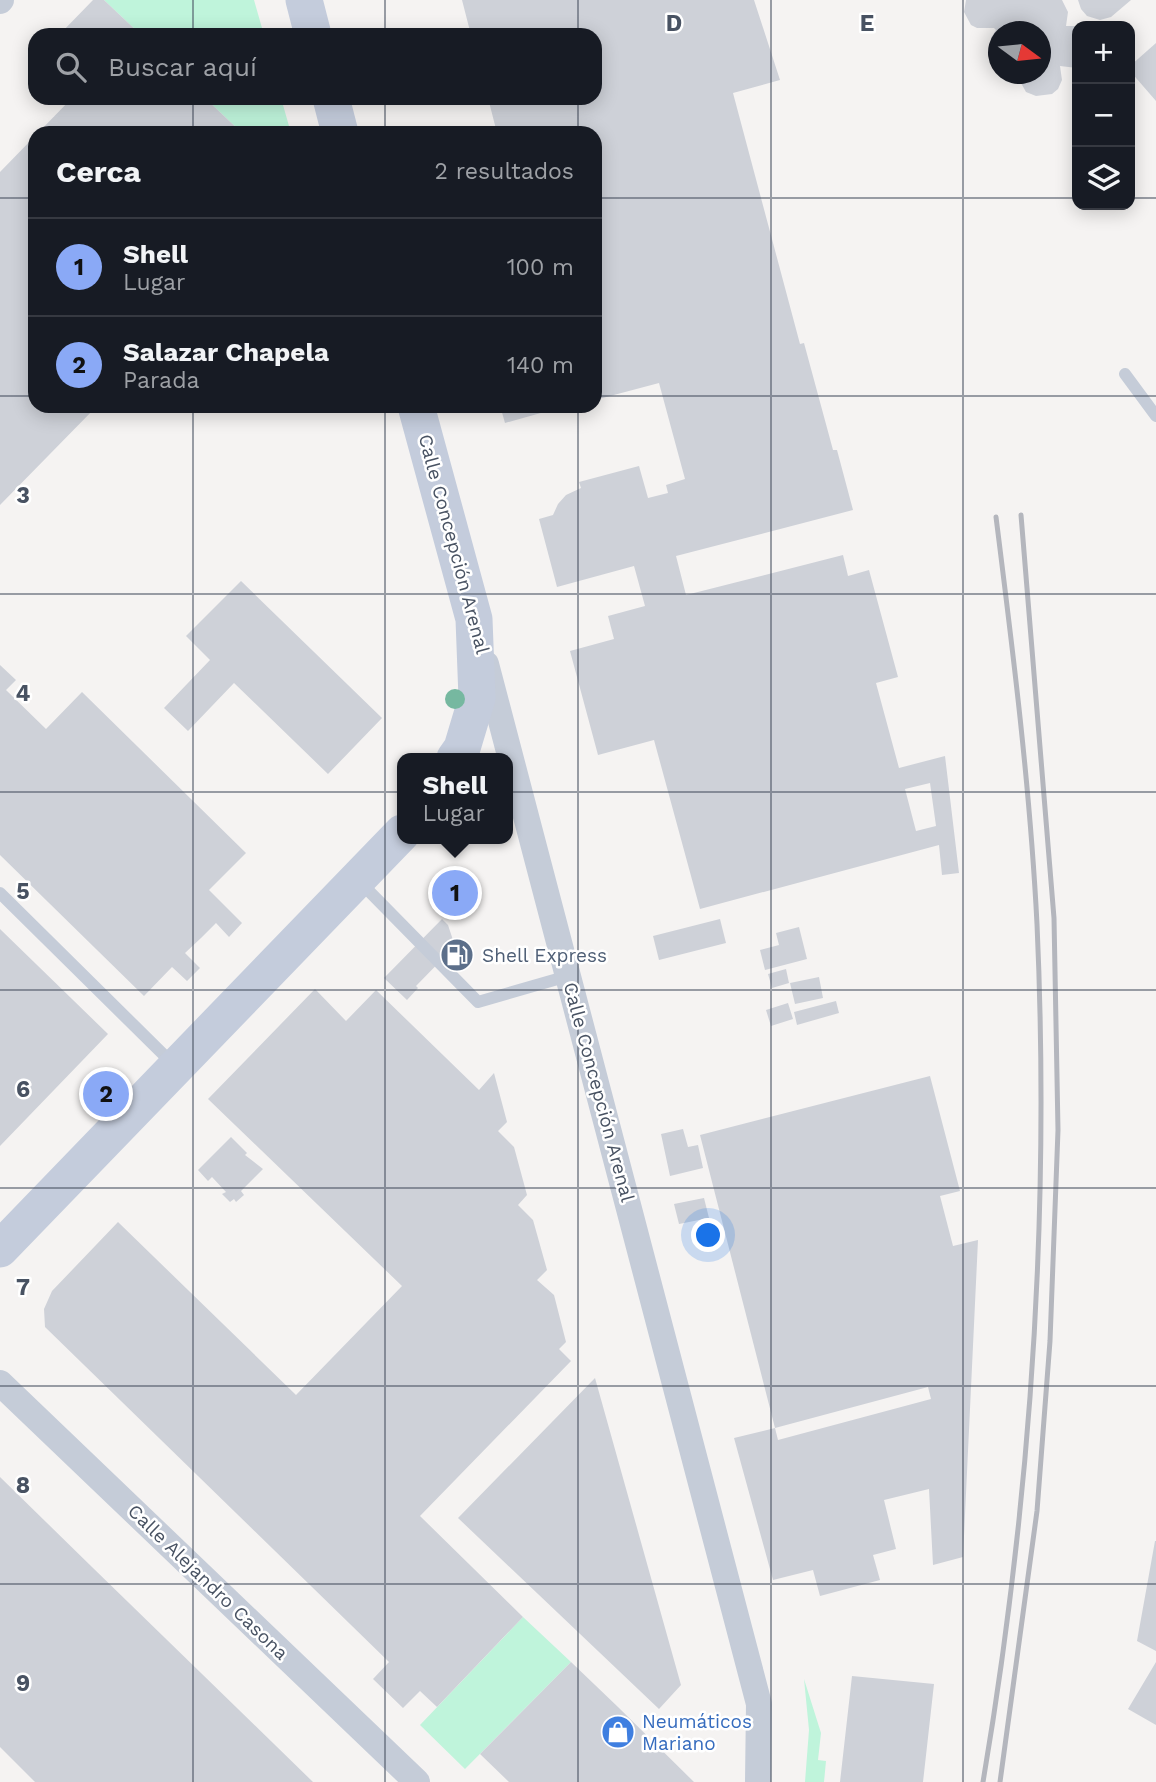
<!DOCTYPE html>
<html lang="es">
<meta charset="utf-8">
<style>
body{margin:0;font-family:"Work Sans",sans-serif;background:#242831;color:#f1f3f6}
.controls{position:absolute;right:21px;top:21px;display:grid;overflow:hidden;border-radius:14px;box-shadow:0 4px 18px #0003}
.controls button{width:63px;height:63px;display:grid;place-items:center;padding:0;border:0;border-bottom:2px solid #363941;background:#171b24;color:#f1f3f6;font:35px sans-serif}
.compass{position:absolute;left:988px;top:21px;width:63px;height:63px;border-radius:50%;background:#171b24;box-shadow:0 4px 18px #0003;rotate:105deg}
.you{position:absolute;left:709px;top:1236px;width:24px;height:24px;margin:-18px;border:5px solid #fff;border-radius:50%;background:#1a73e8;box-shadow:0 0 0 10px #1a73e833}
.badge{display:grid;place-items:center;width:46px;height:46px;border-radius:50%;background:#8aa9f6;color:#111;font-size:23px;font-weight:700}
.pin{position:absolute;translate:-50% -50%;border:4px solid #fff;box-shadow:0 2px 7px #0006}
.popup{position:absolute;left:397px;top:753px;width:116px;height:91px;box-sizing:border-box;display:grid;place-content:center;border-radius:14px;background:#171b24;filter:drop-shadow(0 2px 5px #0005);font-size:23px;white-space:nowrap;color:#9ea1a6}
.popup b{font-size:26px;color:#f1f3f6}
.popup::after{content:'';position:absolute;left:50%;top:100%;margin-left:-14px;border:14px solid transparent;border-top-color:#171b24}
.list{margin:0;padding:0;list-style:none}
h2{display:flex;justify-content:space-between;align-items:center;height:91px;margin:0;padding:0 28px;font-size:30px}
h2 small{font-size:23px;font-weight:400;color:#9ea1a6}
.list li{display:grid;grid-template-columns:46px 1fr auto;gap:21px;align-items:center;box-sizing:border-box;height:98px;padding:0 28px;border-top:2px solid #363941}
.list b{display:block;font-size:26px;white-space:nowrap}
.list p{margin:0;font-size:23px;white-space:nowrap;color:#9ea1a6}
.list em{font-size:23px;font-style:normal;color:#9ea1a6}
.icon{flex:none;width:38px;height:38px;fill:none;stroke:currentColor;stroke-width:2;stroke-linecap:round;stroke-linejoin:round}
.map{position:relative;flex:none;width:1156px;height:1782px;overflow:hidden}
.search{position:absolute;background:#171b24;box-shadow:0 4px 18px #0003;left:28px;top:28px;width:574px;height:77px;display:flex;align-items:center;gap:18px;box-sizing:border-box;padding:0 24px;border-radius:21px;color:#9ea1a6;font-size:26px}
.panel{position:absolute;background:#171b24;box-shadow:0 4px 18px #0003;left:28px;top:126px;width:574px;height:287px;border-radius:21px}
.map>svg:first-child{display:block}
</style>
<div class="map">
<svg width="1156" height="1782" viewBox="0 0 1156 1782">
<rect width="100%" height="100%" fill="#f5f3f2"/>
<!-- green -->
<path fill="#bff4db" d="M104,0h150l10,35h-123z
M205,98h76l10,35h-49z
M523,1617l48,45 -106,107 -45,-44z
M804,1679l17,54 -3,27 8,1 -2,21h-19l4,-52z"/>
<!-- building -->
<path fill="#ced1d8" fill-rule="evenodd" d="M93,0h11l37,35h-82z
M462,0h292l26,80 -47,13 67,251 4,-1 29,107h4l16,60 -177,46 10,39 157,-40 5,21 21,-6 29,107 -22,6 23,85 46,-12 14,117 -17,2 -3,-30 -239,64 -46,-169 -56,15 -28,-104 44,-12 -6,-23 37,-10 -11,-40 -77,21 -18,-68 14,-4 5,-11 8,-9 15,-7 -2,-6 60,-16 9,32 20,-5 -2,-8 19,-6 -26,-96 -64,17v-267h-98l-9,-35h107v-63h-124zM930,783l6,43 -20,5 -11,-42z
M966,0h96l6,12 -2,14h11v42l-17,-2 2,14 -4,9 -6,5 -16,2 -10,-4 -5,-9 -1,-9h20v-42h-42v26l-7,-12v-8l5,-8 -2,-2h-17l-6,-3 -7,-13z
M1078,0h53l-20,17 -11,3 -13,-4 -6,-7z
M1156,43v58l-26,-30v-5z
M72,98h133l37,35h-204z
M35,136v270h62l-97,99v-333z
M511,406h51v1l-57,16 -4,-14z
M241,581l141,137 -54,56 -94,-91 -46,48 -24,-23 46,-48 -24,-24z
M0,665l16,15 -10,10 40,39 36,-37 164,161 -37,37 33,33 -13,14 -13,-14 -15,15 -16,15 15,15 -13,13 -15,-14 -28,29 -144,-141z
M459,870l19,20 -26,26 -20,-19z
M442,919l6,6 7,21 -39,40 2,2 -11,12 -23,-22z
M720,919l6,24 -67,17 -6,-24z
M799,927l8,32 -42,11 -5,-20 19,-5 -3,-12z
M0,929l108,105 -108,112z
M786,969l3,14 -17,5 -4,-14z
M819,977l4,21 -28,6 -5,-21z
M315,989l31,32 30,-31 103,100 15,-17 13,49 -9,9 16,16 13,48 -9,10 15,15 14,50 -10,10 17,15 12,47 -7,7 12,12 -151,155 103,101 -86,90 -17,-16 -17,17 -30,-29 16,-17 -344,-335 -1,-18 8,-18 66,-69 178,173 106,-109 -194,-187z
M836,1001l3,12 -42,12 -3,-13z
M788,1003l5,16 -22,7 -5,-16z
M930,1076l30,115 -20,5 13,50 25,-6 -15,317 -30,8 -4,-76 -45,11 12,49 -23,6 7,25 -60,16 -7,-26 -40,10 -39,-142 41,-10 3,12 153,-41 -3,-12 -153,41 -75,-293z
M683,1129l5,18 10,-2 5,23 -33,8 -9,-42z
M231,1137l16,16 -2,2 18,14 -22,22 3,4 -8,7 -2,-3 -4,3 -8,-8 4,-2 -14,-15 -4,4 -10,-11z
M704,1198l5,20 -30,6 -5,-20z
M595,1378l86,307 -22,24 -201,-191z
M0,1477l92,90 221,215h-278l-35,-35z
M1155,1541h1v110l-19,-10z
M571,1662l47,45 76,75h-185l-29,-28z
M1156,1662v63l-28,-16z
M852,1676l82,8 -11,98h-83z"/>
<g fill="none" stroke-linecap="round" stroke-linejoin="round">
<!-- lane -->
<path stroke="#c5ccd8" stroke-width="12" d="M1125,374l31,42
M360,882l118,120 90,-26
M0,893l174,172"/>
<!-- street -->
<path stroke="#c5ccd8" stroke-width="26" d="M0,1l1,-1
M486,664l273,1040 -1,78
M0,1383l417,399"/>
<!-- secondary -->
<path stroke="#c4ccdc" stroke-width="37" d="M304,0l9,35
M331,98l9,35
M416,406l58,213 3,79 -15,50 -7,10
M0,1249l402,-416"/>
<!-- rail -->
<path stroke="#b4b6bd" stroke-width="5" d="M983,1782c48,-283 67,-571 54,-858 -7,-137 -24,-272 -41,-407
M1000,1782l37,-271 13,-170 8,-211 -4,-212 -33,-403"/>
</g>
<!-- trees -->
<circle fill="#76b8a0" cx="455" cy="699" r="10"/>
<!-- grid -->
<path fill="none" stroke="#485262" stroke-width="2" stroke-opacity="0.55" d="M193,0v35M385,0v35M578,0v35M771,0v1782M963,0v1782M193,98v35M385,98v35M578,98v35M0,198h35M595,198h482M1130,198h26M0,396h35M595,396h561M193,406v1376M385,406v1376M578,406v1376M0,594h1156M0,792h1156M0,990h1156M0,1188h1156M0,1386h1156M0,1584h1156"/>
<!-- icons -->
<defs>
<symbol id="fuel-disc" viewBox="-11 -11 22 22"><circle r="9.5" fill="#5c6f8a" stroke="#fff"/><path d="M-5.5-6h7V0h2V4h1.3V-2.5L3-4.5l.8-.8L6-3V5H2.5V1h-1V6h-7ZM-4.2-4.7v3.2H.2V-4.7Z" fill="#fff"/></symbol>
<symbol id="shop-disc" viewBox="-11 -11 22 22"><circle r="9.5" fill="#3f7fe0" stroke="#fff"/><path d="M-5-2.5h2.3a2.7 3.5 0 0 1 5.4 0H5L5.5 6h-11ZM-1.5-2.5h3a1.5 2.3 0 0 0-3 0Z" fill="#fff"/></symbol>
</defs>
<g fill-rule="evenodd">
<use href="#fuel-disc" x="438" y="936" width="38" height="38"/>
<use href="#shop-disc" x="599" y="1713" width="38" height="38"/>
</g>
<g text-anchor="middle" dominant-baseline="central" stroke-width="5" stroke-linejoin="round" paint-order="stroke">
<!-- street labels -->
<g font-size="19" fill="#485262" stroke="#fff">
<text transform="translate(454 544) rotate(75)">Calle Concepción Arenal</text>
<text transform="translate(599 1092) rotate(75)">Calle Concepción Arenal</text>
<text transform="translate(208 1582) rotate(44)">Calle Alejandro Casona</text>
</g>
<!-- service labels -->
<g font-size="19" fill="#4e5e75" stroke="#fff" text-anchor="start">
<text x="482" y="955">Shell Express</text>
</g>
<!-- shop labels -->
<g font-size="19" fill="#366cbe" stroke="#fff" text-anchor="start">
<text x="642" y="1721">Neumáticos<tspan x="642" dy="22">Mariano</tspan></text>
</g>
</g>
<g font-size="23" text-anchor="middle" font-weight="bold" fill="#485262" stroke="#fff" stroke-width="5" stroke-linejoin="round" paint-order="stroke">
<text x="674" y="31">D</text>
<text x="867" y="31">E</text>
<text x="23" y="503">3</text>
<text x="23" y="701">4</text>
<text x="23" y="899">5</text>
<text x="23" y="1097">6</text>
<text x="23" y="1295">7</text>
<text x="23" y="1493">8</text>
<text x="23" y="1691">9</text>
</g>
</svg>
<div class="controls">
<button>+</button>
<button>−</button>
<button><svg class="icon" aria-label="layers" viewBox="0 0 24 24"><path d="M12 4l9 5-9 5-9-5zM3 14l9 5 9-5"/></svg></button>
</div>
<svg class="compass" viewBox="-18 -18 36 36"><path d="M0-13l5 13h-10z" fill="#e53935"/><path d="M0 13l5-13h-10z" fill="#9ea1a6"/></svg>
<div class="you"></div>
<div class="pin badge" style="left:455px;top:893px">1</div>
<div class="popup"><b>Shell</b>Lugar</div>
<div class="pin badge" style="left:106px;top:1094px">2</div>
<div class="search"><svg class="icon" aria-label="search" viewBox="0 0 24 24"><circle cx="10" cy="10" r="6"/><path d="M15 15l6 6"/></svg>Buscar aquí</div>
<section class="panel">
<h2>Cerca<small>2 resultados</small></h2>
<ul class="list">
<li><span class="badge">1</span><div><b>Shell</b><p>Lugar</p></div><em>100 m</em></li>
<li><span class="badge">2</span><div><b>Salazar Chapela</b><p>Parada</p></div><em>140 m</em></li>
</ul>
</section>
</div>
